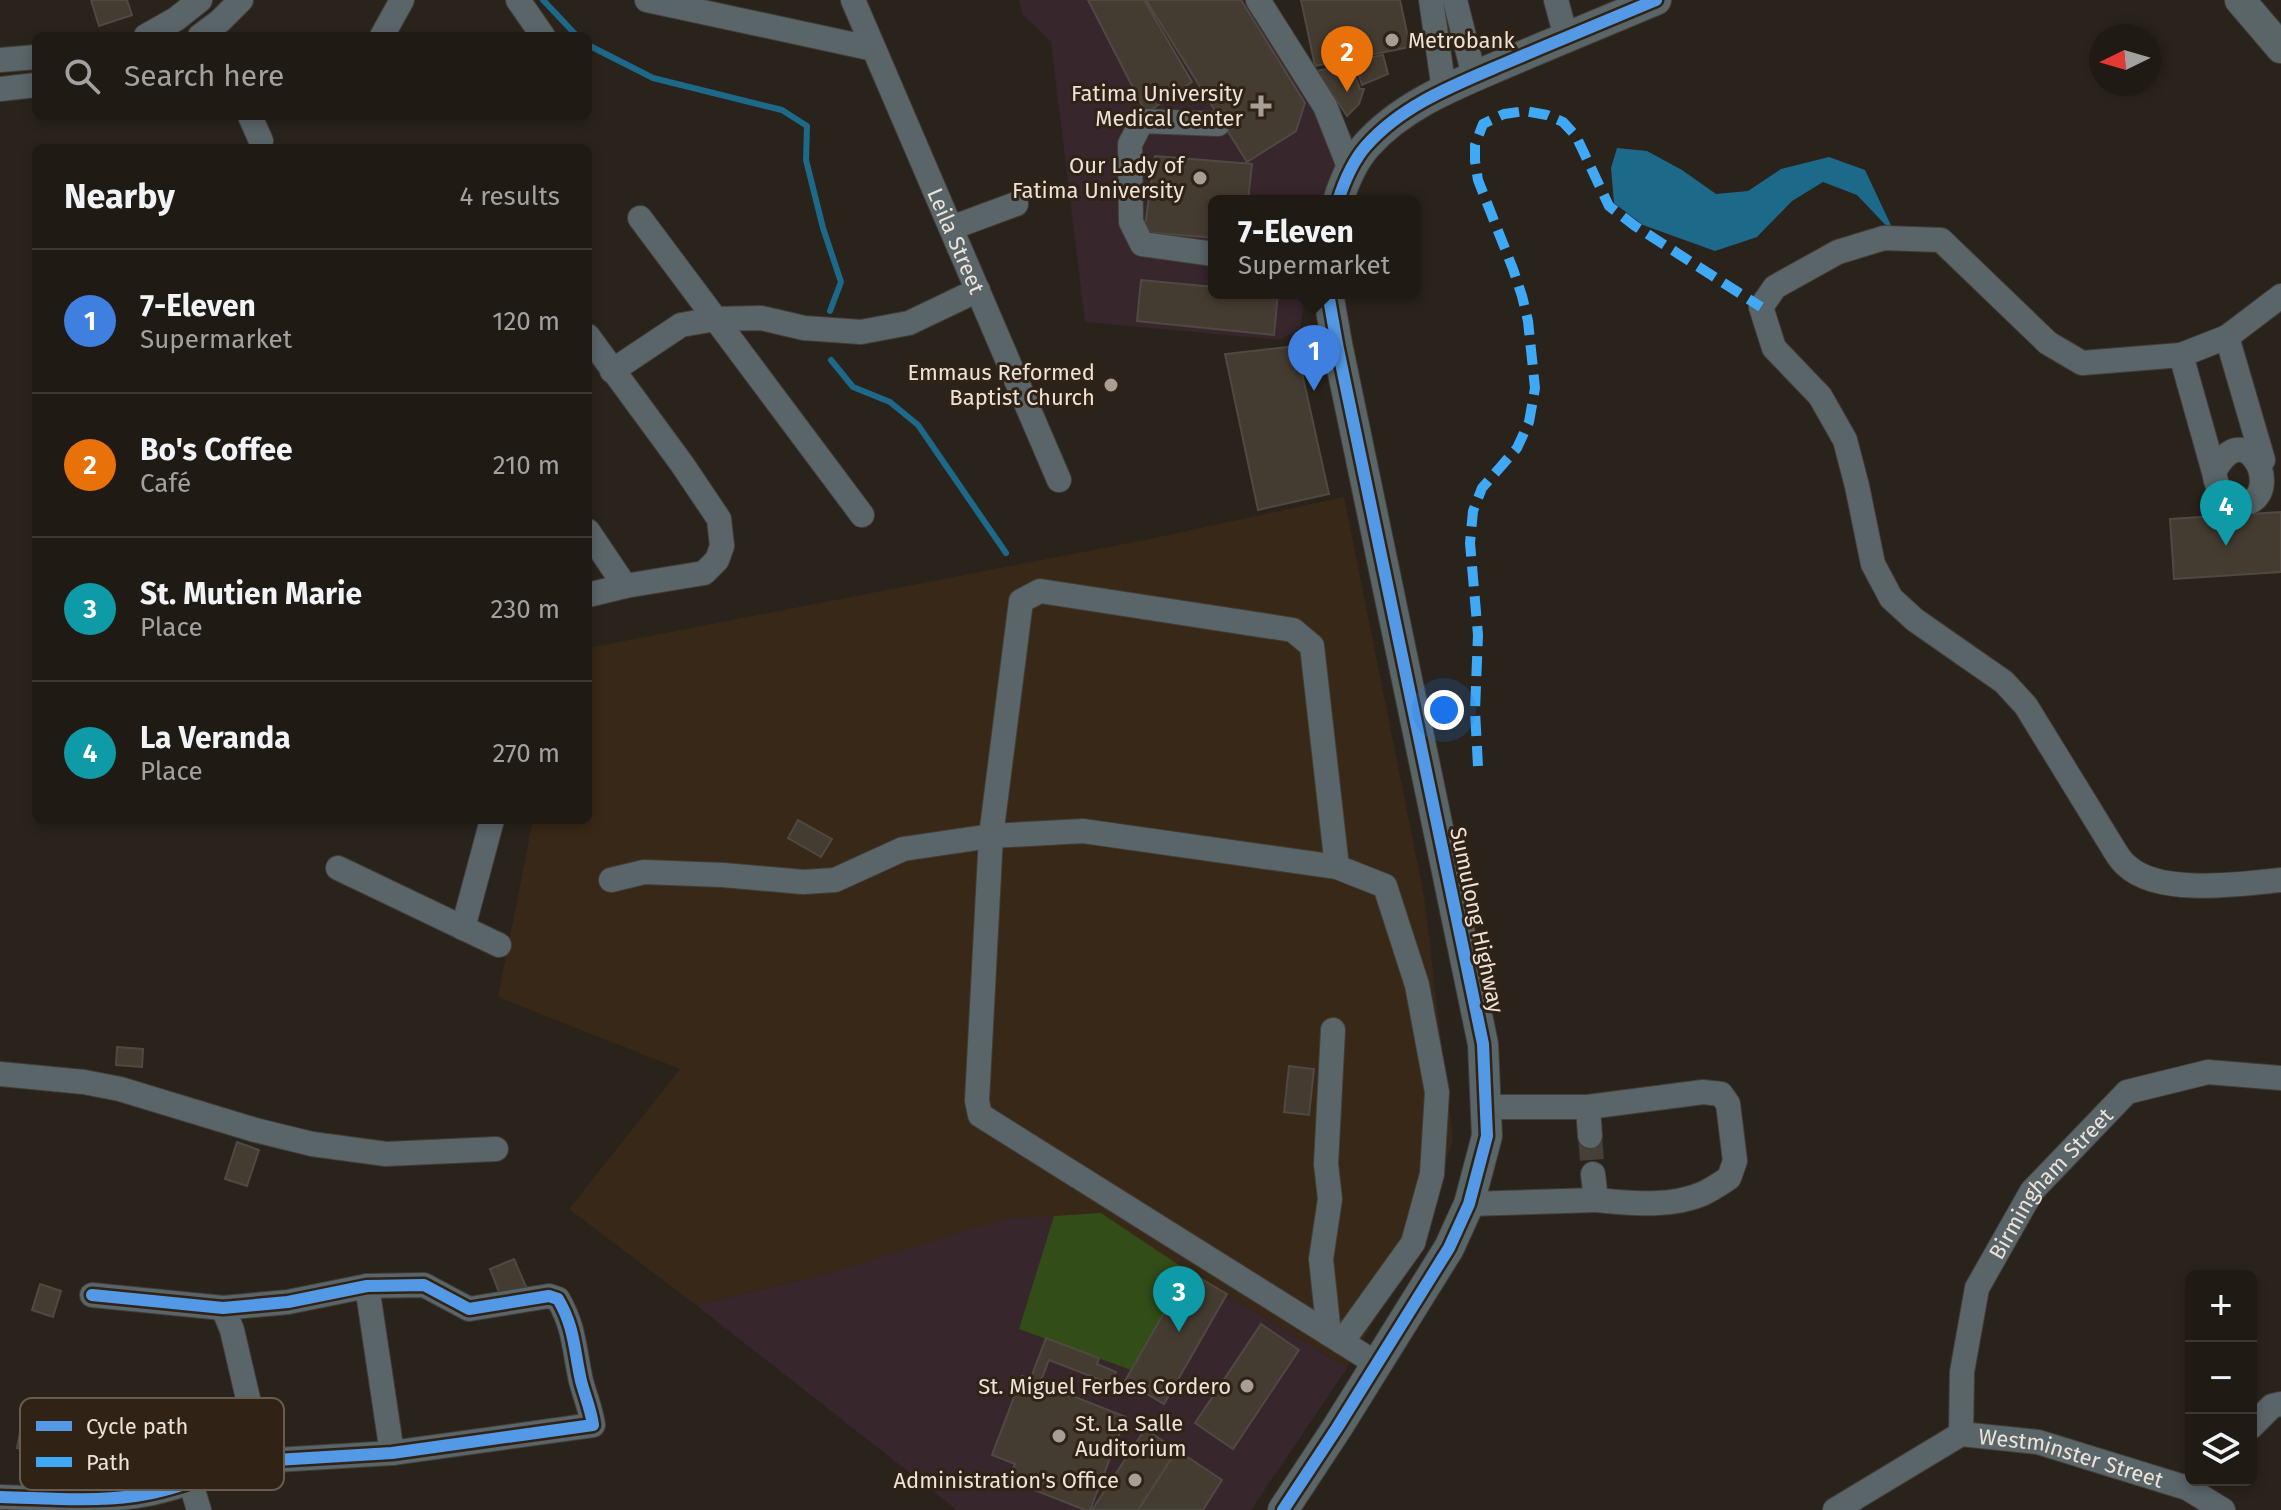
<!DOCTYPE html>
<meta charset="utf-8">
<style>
body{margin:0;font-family:"Fira Sans",sans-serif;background:#28231d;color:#f1f3f6}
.controls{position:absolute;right:24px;bottom:24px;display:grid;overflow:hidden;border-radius:12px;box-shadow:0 4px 12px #0003}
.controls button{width:72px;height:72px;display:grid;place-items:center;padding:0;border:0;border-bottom:2px solid #3d3834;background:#201a14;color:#f1f3f6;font:40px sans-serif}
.compass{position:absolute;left:2089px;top:24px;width:72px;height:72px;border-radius:50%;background:#201a14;box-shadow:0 4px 12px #0003;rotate:265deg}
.you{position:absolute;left:1444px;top:710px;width:28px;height:28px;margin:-20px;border:6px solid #fff;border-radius:50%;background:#1a73e8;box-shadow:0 0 0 12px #1a73e833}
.badge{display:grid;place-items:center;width:52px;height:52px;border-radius:50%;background:#d93025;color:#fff;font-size:26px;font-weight:700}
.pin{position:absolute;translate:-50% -66px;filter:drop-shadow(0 2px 4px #0008)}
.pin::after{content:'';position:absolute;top:42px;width:28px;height:24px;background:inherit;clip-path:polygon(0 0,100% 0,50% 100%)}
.popup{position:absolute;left:1208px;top:195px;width:212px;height:104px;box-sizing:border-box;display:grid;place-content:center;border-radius:12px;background:#201a14;filter:drop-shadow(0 2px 6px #0005);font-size:26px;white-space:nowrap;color:#a2a1a0}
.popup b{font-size:30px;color:#f1f3f6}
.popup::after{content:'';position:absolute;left:50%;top:100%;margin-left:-16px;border:16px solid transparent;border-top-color:#201a14}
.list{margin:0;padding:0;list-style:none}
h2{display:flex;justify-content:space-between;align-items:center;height:104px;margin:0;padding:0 32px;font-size:34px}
h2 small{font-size:26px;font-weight:400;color:#a2a1a0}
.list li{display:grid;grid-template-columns:52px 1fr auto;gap:24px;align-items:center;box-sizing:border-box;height:144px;padding:0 32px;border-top:2px solid #3d3834}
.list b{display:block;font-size:30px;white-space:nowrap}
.list p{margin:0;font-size:26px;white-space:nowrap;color:#a2a1a0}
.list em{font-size:26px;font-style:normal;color:#a2a1a0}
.icon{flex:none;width:44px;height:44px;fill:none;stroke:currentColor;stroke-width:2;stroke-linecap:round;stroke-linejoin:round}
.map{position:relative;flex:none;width:2281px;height:1510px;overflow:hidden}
.search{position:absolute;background:#201a14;box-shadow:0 4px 12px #0003;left:32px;top:32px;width:560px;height:88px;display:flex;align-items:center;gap:20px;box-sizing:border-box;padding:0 28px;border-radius:12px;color:#a2a1a0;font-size:30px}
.panel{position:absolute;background:#201a14;box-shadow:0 4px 12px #0003;left:32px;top:144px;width:560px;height:680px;border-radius:12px}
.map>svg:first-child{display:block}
</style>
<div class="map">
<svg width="2281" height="1510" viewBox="0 0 2281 1510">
<rect width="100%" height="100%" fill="#2a231b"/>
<!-- built -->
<path fill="#382817" d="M1344,497l80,399 29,243 -31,99 -75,130 -159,-97 -358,2 -134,32 -127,-96 111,-140 -182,-72 35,-177h55v-172l562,-109z"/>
<!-- education -->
<path fill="#37262c" d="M1019,0h250l86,141 -30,52 -2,8h-109v92h92l-6,35 -20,12 -195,-18 -34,-280 -28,-27z
M1101,1213l87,58 159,97 -96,142h-294l-261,-205 134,-32 173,-54z"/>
<!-- green -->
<path fill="#324d17" d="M1101,1213l87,58 -57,99 -112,-41 35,-113z"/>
<!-- water -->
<path fill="#1d698a" d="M1617,148l30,3 35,19 34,24 32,-3 33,-22 48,-12 36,13 31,66 -39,-41 -34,-13 -31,19 -35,36 -42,14 -72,-26 -29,-22 -3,-35z"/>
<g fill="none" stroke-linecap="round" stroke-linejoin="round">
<!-- stream -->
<path stroke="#1d698a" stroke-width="6" d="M543,0l34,36
M588,45l65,33 129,32 25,16 -1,34 17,68 18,54 -11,29
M831,360l22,27 37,15 28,23 88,128"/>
</g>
<!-- building -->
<path fill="#453c31" stroke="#4f4943" stroke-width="2" d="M91,0h36l5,15 -33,11z
M1088,0h56l48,82 -46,31z
M1146,0h95l64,103 -9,28 -49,31z
M1301,0h99l10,47 -95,19z
M1383,55l5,19 -26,11 -8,-24z
M1351,64l9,25h4l-5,15 -12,12 -30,-45z
M1155,156l97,8 -4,37h-34v37l-70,-6z
M1141,280l73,7v6h64l-4,42 -137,-14z
M1296,346l33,148 -71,16 -33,-156z
M2281,512v60l-107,7 -4,-60z
M798,820l34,19 -11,18 -33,-19z
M117,1047l26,2 -1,18 -26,-2z
M1289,1066l25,3 -5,46 -25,-3z
M237,1142l22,8 -12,36 -22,-7z
M514,1259l13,30 -25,11 -12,-31z
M1188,1271l39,23 -63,110 -39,-23z
M40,1284l21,7 -8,26 -21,-7z
M1261,1324l38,26 -66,99 -38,-26z
M1046,1338l53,20 -2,6 19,8 -5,12 -62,-24 -9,23 -10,-3z
M1022,1376l104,41 -36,93h-5l-76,-30 6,-16 -23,-9z
M22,1422l29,5 -6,27 -28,-6z
M1145,1429l32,21 -39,60h-46z
M1177,1450l45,30 -19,30h-65z"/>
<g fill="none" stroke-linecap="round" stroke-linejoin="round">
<!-- minor-tunnel -->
<path stroke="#474038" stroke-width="24" stroke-dasharray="24 12" stroke-linecap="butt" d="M1590,1136l3,38"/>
<defs>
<g id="minor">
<path d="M518,0l25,36"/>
<path d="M647,0l227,49"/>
<path id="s1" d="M853,0l206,480"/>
<path d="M1258,0l67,106 25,63"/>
<path d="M1431,0l13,90"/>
<path d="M1455,0l19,76"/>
<path d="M1556,0l10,37"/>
<path d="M146,36l30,-17 24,-19"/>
<path d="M200,36l20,-15 21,-21"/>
<path d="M382,36l20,-36"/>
<path d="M0,60l36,-3"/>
<path d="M0,89l36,-4"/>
<path d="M250,116l11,25"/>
<path d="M640,218l222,297"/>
<path d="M951,228l65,-24"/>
<path d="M1214,254l-72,-10 -11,-22 -1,-78 12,-23 76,3"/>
<path d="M2281,296l-54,41 -46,18 -99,8 -34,-20 -107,-103 -57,-2 -46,14 -63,35 -14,20 13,41 46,48 25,44 12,46 16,78 18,34 24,22 89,62 22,24 89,145c3,5 7,11 12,15 33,30 113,18 154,14"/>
<path d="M588,336l94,128 37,55 3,27 -5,14 -13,13 -79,13 -37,9"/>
<path d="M2227,337l36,123"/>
<path d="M2181,355l33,117c3,20 14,37 36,30 31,-14 -5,-89 -36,-30"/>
<path d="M612,371l69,-46 34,-6 46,-1 43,10 57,4 48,-9 69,-33"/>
<path d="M588,531l37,55"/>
<path d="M1337,867l-25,-221 -19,-16 -253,-39 -19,10 -30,235 -14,265 3,14 397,249"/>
<path d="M338,868l161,77"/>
<path d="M611,880l33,-8 79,3 80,7 32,-2 68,-31 88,-13 92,-5 254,36 48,19 32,99 20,107 -5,82 -19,69 -71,99"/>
<path d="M463,928l29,-108"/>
<path d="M0,1074l84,8 36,7 135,41 57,14 74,10 110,-5"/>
<path d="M1485,1107h103l2,29"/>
<path d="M1588,1107l115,-15 18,2 7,10 7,57 -6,17c-9,6 -18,12 -27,16 -33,14 -72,9 -106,6"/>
<path d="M1469,1204l127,-4 -3,-26"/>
<path d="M367,1286l25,167"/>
<path d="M223,1308l9,22 18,77 9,54"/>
<path d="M1329,1334l-8,-75 9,-60 -4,-35 7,-134"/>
<path d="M2251,1427l21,-21 9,-2"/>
<path id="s2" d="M1961,1434l1,-62 15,-84 55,-97 95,-99 81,-20 73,6"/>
<path d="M191,1484l8,26"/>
<path d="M0,1497c45,1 90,5 135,-1 43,-6 82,-25 124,-35l133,-8 201,-28c-2,-15 -8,-29 -12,-44 -7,-31 -6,-53 -23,-82l-9,-3 -80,13 -45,-24 -57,1 -79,16 -65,6 -131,-13"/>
<path id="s3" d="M1835,1510l126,-76 77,8 149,46 36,22"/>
</g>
<path id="major" d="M2240,0l41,48
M1338,201c6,-19 14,-39 28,-55 37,-42 91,-62 142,-84 49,-21 98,-41 148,-62
M1283,1510l54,-82 112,-180 20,-44 18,-68 -4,-92 -146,-700 -9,-51"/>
</defs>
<!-- minor casing -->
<use href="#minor" stroke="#433e37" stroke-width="26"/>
<!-- major casing -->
<use href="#major" stroke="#433e37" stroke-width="32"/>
<!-- minor -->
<use href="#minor" stroke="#5a6569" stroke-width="24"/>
<!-- major -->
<use href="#major" stroke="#5a6567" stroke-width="30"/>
<!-- quiet -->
<path stroke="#3fa9f5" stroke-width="10" stroke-dasharray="20 10" stroke-linecap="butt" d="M1478,766l-3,-55 3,-76 -8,-92 3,-32 9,-23 35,-40 12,-26 6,-34 -7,-67 -6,-25 -9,-27 -35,-89 -3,-19v-16l8,-21 21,-10 21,-3 22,4 16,7 13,14 33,70 26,20 126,81"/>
<defs>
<path id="cycleway" d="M1338,201c6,-19 14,-39 28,-55 37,-42 91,-62 142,-84 49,-21 98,-41 148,-62
M0,1497c45,1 90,5 135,-1 43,-6 82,-25 124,-35l133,-8 201,-28c-2,-15 -8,-29 -12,-44 -7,-31 -6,-53 -23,-82l-9,-3 -80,13 -45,-24 -57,1 -79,16 -65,6 -131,-13
M1283,1510l54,-82 112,-180 20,-44 18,-68 -4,-92 -146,-700 -9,-51"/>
</defs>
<!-- cycleway casing -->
<use href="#cycleway" stroke="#302315" stroke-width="17"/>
<!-- cycleway -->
<use href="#cycleway" stroke="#5399e6" stroke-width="12"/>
</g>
<!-- markers -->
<g fill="#a79f96" stroke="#302315" stroke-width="3">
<circle cx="1392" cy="40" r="8"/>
<path d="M1257 94h8v8h8v8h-8v8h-8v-8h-8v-8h8z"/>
<circle cx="1200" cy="178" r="8"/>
<circle cx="1111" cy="385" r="8"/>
<circle cx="1247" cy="1386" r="8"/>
<circle cx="1059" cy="1436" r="8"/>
<circle cx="1135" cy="1480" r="8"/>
</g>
<g text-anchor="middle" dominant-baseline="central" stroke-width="6" stroke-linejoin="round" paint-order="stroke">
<!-- poi labels -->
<g font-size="22" fill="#ebe2d9" stroke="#302315" text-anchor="end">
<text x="1408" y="40" text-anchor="start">Metrobank</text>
<text x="1243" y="93">Fatima University<tspan x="1243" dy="25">Medical Center</tspan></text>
<text x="1184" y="165">Our Lady of<tspan x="1184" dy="25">Fatima University</tspan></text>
<text x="1095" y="372">Emmaus Reformed<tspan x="1095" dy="25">Baptist Church</tspan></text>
<text x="1231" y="1386">St. Miguel Ferbes Cordero</text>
<text x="1075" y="1423" text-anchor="start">St. La Salle<tspan x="1075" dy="25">Auditorium</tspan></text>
<text x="1119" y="1480">Administration's Office</text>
</g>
<!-- street labels -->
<g font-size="22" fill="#ebe2d9" stroke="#302315">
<text stroke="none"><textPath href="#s1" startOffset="262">Leila Street</textPath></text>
<text transform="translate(1477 920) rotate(78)">Sumulong Highway</text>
<text stroke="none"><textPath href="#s2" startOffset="276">Birmingham Street</textPath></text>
<text stroke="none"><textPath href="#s3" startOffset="260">Westminster Street</textPath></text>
</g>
</g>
<!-- legend -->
<rect x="20" y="1398" width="264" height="92" rx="12" fill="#302315" stroke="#685c50" stroke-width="2"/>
<rect x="36" y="1421" width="36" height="10" fill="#5399e6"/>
<rect x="36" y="1457" width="36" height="10" fill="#3fa9f5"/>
<g font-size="22" fill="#ebe2d9">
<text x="86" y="1434">Cycle path</text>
<text x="86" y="1470">Path</text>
</g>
</svg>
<div class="controls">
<button>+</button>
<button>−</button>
<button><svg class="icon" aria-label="layers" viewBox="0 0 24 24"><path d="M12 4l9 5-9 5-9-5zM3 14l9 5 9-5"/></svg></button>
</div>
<svg class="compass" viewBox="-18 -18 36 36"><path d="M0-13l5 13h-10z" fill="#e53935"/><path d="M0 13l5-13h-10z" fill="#a2a1a0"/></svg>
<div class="you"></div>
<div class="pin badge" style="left:1314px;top:391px;background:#3f7fe0">1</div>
<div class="popup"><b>7-Eleven</b>Supermarket</div>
<div class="pin badge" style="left:1347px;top:92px;background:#e8710a">2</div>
<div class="pin badge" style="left:1179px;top:1332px;background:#0f9aa8">3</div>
<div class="pin badge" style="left:2226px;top:546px;background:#0f9aa8">4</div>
<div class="search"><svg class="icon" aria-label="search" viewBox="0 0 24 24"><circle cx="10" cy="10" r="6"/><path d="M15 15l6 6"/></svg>Search here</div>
<section class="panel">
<h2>Nearby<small>4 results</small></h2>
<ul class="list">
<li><span class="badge" style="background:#3f7fe0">1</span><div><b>7-Eleven</b><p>Supermarket</p></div><em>120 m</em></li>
<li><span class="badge" style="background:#e8710a">2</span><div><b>Bo's Coffee</b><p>Café</p></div><em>210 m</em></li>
<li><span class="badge" style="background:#0f9aa8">3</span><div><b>St. Mutien Marie</b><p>Place</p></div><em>230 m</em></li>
<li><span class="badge" style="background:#0f9aa8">4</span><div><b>La Veranda</b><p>Place</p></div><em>270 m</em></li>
</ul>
</section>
</div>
